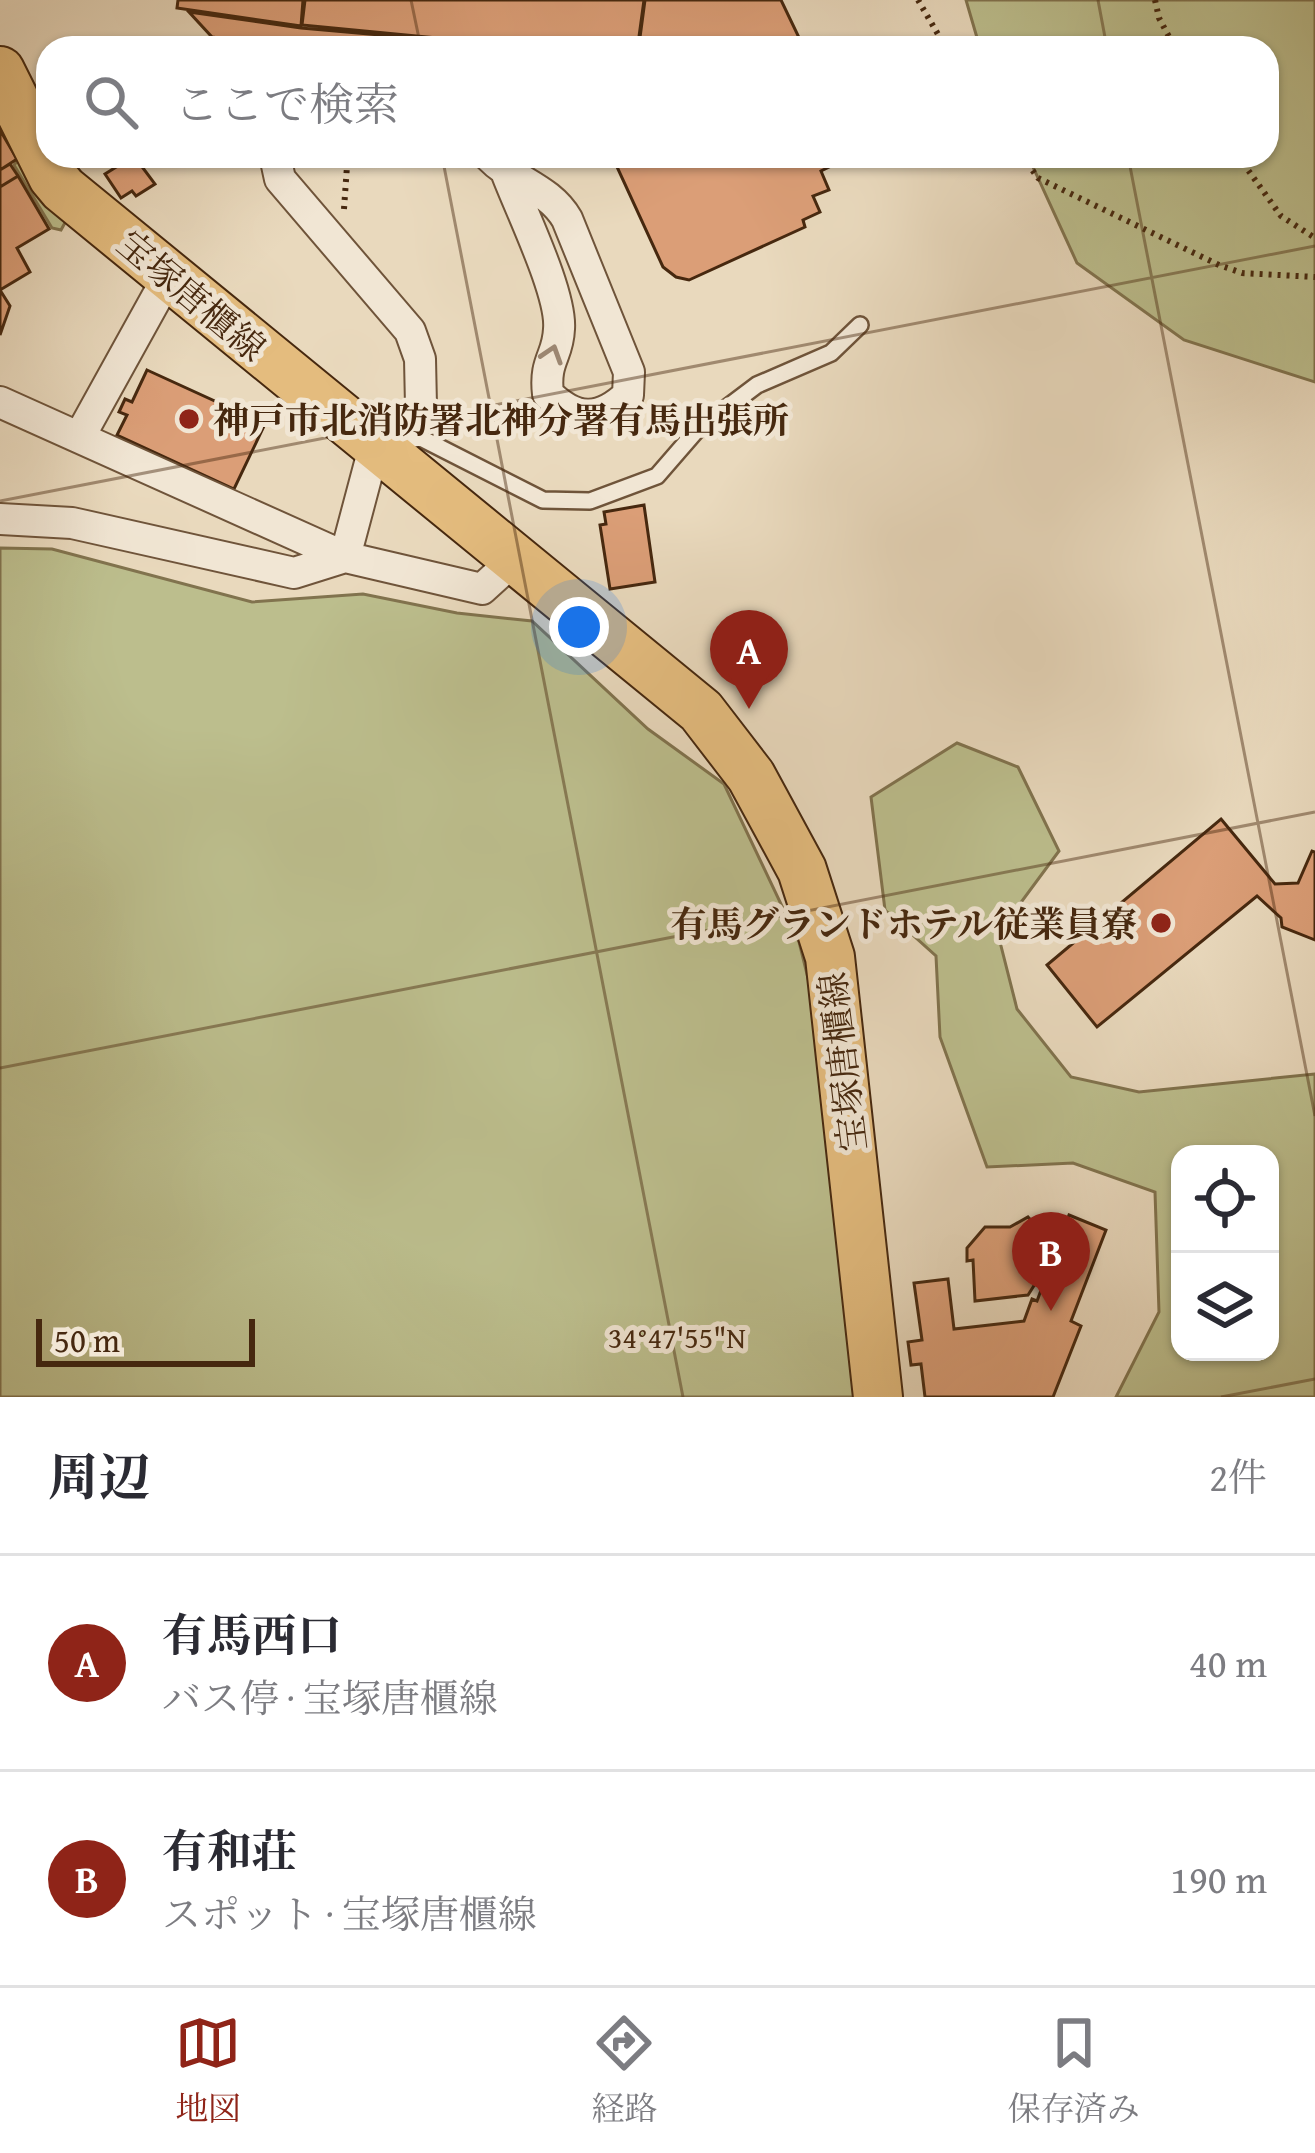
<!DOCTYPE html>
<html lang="ja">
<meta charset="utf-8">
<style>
body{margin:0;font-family:"Gentium Book Plus","Noto Serif JP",serif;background:#f2f2f3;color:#2b2b33}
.controls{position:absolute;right:36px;bottom:36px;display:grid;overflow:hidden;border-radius:24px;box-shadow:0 3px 9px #0004}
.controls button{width:108px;height:108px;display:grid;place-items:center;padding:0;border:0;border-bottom:3px solid #e1e1e2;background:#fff;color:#2b2b33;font:60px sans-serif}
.scale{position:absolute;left:36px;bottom:30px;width:219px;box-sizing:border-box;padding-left:12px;border:6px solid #46280f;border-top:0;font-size:33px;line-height:42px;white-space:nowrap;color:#46280f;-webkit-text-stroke:9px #f1e6d4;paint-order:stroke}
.you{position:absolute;left:579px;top:627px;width:42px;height:42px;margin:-30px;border:9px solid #fff;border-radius:50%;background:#1a73e8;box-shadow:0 0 0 18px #1a73e833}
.badge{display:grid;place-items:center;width:78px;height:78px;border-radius:50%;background:#8f2418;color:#fff;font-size:39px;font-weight:700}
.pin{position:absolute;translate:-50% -99px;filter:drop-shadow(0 3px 6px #0008)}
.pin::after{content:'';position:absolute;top:63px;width:42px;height:36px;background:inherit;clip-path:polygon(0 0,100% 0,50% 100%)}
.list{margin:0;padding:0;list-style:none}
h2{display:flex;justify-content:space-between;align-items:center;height:156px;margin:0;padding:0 48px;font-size:51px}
h2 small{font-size:39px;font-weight:400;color:#7c7c81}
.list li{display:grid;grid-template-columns:78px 1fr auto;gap:36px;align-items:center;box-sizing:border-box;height:216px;padding:0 48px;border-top:3px solid #e1e1e2}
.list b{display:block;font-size:45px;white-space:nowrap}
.list p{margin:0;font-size:39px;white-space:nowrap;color:#7c7c81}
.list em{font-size:39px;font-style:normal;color:#7c7c81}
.icon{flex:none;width:66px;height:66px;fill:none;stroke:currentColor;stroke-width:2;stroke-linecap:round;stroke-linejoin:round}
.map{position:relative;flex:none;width:1315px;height:1397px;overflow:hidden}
.search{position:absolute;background:#fff;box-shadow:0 3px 9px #0004;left:36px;right:36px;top:36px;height:132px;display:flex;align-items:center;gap:30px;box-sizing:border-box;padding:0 42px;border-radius:36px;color:#7c7c81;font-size:45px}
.sheet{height:588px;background:#fff}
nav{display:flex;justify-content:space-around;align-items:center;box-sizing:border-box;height:168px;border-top:3px solid #e1e1e2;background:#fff;font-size:33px;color:#7c7c81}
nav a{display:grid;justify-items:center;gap:6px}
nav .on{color:#8f2418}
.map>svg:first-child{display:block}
</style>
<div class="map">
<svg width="1315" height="1397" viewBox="0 0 1315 1397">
<rect width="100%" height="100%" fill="#e9d9bd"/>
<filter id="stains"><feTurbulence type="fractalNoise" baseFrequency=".00167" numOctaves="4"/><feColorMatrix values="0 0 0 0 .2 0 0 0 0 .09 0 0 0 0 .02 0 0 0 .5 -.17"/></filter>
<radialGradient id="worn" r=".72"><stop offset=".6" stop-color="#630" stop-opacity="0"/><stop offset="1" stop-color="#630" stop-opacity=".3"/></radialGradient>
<!-- green -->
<path fill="#bcbe8d" stroke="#81734e" stroke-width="3" fill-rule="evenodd" d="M966,0h349v382l-131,-42 -107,-77 -49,-107h239v-108h-287z
M0,114l67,105 -6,11 -9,-2 -38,-63 5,-6 -19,-32z
M0,548l52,1 200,53 111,-8 94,19 75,8 116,108 76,55 75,158 33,133 27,322h-859z
M957,743l61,24 41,84 -40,54 -19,37 17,67 54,68 68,15 176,-18v323h-199l43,-85 -4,-120 -82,-29 -86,4 -47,-130 -4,-81 -51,-46 -14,-113zM1180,1154h90v198h-90z"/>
<!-- building -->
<path fill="#db9e77" stroke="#46280f" stroke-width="3" d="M178,0h125l-2,26 -124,-18z
M305,0h339l-6,44 -21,4h-77l-238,-23z
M781,0l23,48h-186l21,-3 6,-45z
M189,12l112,16 226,20h-239l-76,-11z
M0,130l17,29 -17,11z
M134,156l21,28 -19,12 -4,-5 -11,7 -16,-24z
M612,156h240l-31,15 8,19 -16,6 7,16 -17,8 2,7 -116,53 -13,-3 -13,-10z
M10,164l8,12 -18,11v-17z
M18,176l31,53 -32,19 13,24 -30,18 10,16 -10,29v-148z
M147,370l118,54 -31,65 -117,-54 10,-20 -8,-3 6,-13 7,3z
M644,505l11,77 -45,7 -10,-64 6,-1 -2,-12z
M1221,819l54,65 23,-1 14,-32 3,1v88l-33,-13 -1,-9 -24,-22 -160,131 -50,-62z
M1069,1215l37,15 -35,91 10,5 -28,71h-128l-4,-33 -10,1 -3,-23 14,-2 -8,-57 34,-4 6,50 70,-8 8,-22 5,2z
M1028,1217l18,19 -4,37 -14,22 -53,6 -2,-41 -6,1v-13l18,-21h25z"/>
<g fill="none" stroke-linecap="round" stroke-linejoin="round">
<defs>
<path id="service" d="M391,442l30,-4 122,62 47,1 67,-25 39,-45 61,-46 74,-32 29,-28"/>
<path id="minor" d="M275,156l5,23 130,152 10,28 1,47 -46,38 -30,113
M489,156c25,26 60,32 78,63l62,153 -1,23c-29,27 -52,26 -80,-1 -4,-34 10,-37 11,-65 3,-35 -38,-118 -52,-155
M0,402l345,155 137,32 34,-31
M80,436l88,-159
M0,519l72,4 222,50 51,-16"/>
<path id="primary" d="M0,71l53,106 10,12 638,522 50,65 51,94 28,87 48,440"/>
</defs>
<!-- service casing -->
<use href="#service" stroke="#6f543a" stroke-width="20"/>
<!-- minor casing -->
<use href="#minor" stroke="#6f543a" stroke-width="34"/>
<!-- primary casing -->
<use href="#primary" stroke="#46280f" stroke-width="52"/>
<!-- path -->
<path stroke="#46280f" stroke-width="6" stroke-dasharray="3 6" stroke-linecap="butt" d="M918,0l28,48
M1155,0l4,18 16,30
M1022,156l16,22 181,87 23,8 73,4
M1238,156l43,60 34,22
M344,209l3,-43 8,-10"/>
<!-- service -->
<use href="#service" stroke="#f1e6d4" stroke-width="15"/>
<!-- minor -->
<use href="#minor" stroke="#f1e6d4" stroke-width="30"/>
<!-- primary -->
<use href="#primary" stroke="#e4bc7e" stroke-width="48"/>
</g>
<!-- one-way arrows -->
<defs><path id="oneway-chevron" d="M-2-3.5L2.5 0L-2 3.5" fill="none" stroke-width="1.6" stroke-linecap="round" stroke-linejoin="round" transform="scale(3)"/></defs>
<use stroke="#9c8772" href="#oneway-chevron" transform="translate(552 354) rotate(-72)"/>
<!-- ticks -->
<path fill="none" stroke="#46280f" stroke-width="3" stroke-opacity="0.45" d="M411,0l10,48M1098,0l9,48M442,156l241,1241M1128,156l187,960M0,501l1315,-255M0,1068l1315,-256M1221,1397l94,-18"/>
<!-- markers -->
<g fill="#8f2418" stroke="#f1e6d4" stroke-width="4.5">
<circle cx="189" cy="419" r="12"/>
<circle cx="1161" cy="923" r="12"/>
</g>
<g text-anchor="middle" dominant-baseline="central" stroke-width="10" stroke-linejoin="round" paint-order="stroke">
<!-- street labels -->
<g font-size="36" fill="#46280f" stroke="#f1e6d4">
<text transform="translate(192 295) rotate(40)">宝塚唐櫃線</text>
<text transform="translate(842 1062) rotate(-97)">宝塚唐櫃線</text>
</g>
<!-- poi labels -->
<g font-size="36" font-weight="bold" fill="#46280f" stroke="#f1e6d4" text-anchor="start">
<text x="213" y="419">神戸市北消防署北神分署有馬出張所</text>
<text x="1137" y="923" text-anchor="end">有馬グランドホテル従業員寮</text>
</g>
</g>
<g font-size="30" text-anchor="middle" fill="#46280f" stroke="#f1e6d4" stroke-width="10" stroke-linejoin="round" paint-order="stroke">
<text x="677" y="1348">34°47'55"N</text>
</g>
<rect width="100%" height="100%" filter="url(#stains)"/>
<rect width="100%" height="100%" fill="url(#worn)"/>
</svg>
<div class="controls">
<button><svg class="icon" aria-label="locate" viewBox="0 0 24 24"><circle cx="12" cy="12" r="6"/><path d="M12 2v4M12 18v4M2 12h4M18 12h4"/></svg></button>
<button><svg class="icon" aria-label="layers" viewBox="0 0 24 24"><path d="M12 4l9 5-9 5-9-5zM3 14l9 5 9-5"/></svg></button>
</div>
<div class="scale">50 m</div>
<div class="you"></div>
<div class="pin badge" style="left:749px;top:709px">A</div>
<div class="pin badge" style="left:1051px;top:1311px">B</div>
<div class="search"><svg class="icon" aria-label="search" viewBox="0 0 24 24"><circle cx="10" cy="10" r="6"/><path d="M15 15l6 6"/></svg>ここで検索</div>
</div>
<section class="sheet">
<h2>周辺<small>2件</small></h2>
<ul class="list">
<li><span class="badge">A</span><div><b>有馬西口</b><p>バス停 · 宝塚唐櫃線</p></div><em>40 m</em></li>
<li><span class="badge">B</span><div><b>有和荘</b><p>スポット · 宝塚唐櫃線</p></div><em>190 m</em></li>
</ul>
</section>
<nav>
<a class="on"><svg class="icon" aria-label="map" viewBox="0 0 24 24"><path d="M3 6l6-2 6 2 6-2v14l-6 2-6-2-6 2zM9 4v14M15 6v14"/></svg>地図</a>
<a><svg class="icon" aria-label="directions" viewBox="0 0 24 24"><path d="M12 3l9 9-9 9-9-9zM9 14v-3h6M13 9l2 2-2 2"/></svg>経路</a>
<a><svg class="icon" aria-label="saved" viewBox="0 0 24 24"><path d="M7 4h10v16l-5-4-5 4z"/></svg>保存済み</a>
</nav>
